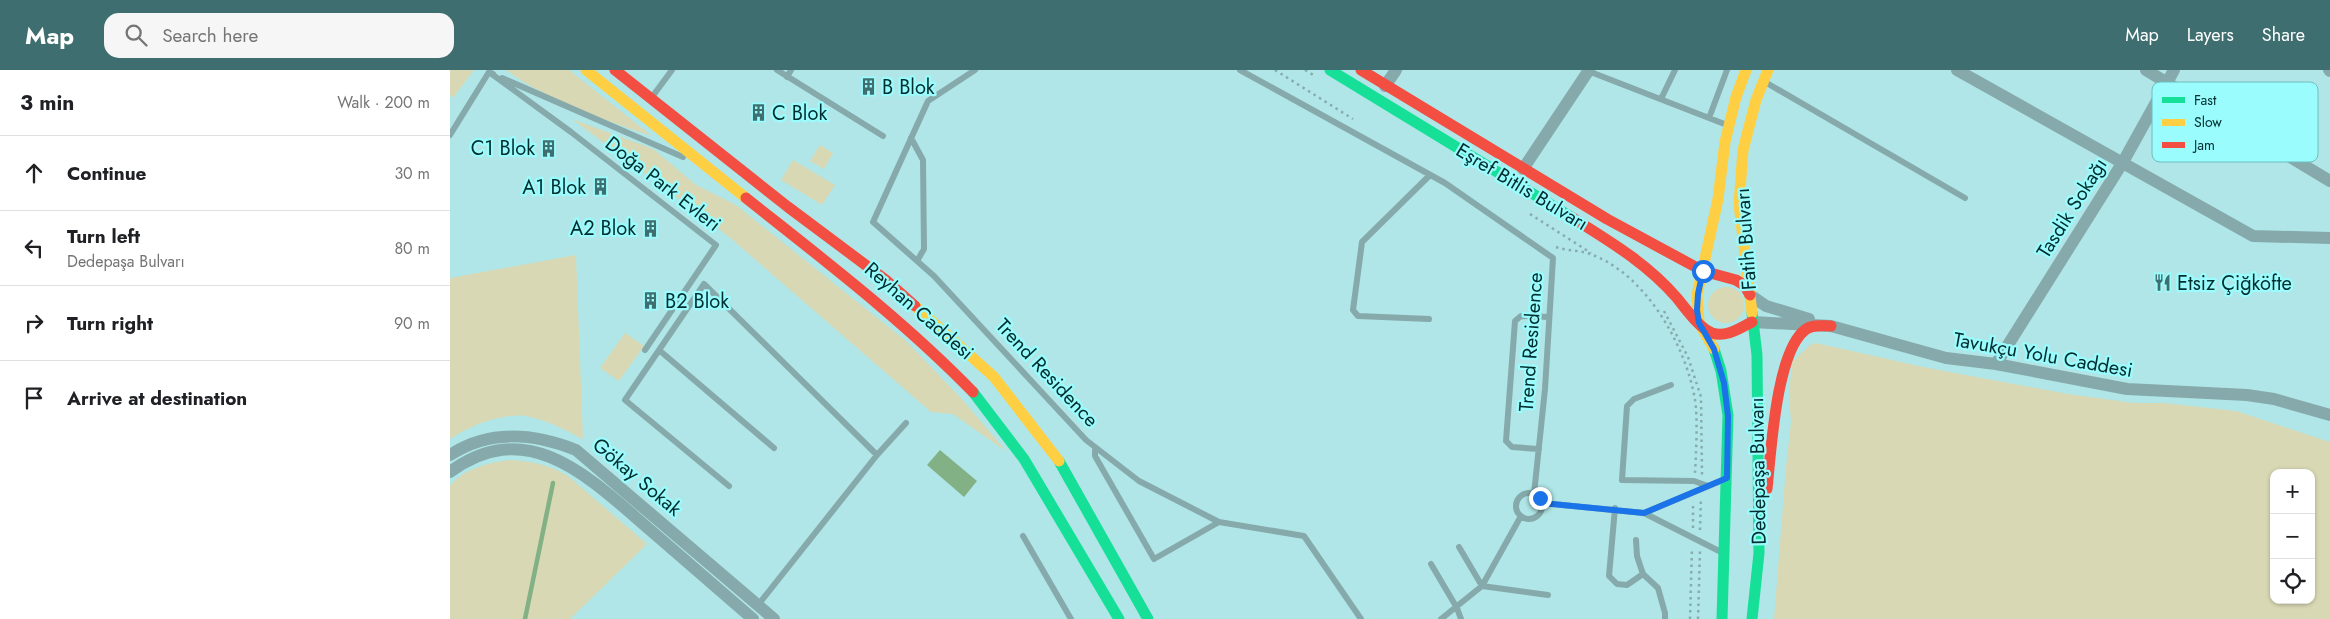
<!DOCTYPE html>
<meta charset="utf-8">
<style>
body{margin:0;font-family:Jost,sans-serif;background:#f6f6f6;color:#202124}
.controls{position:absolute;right:15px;bottom:15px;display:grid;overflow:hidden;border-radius:10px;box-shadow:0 1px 4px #0004}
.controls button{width:45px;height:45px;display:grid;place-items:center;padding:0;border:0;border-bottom:1px solid #e0e0e0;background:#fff;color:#202124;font:25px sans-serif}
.stop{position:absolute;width:15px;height:15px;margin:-11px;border:4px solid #1a73e8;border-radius:50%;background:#fff}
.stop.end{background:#1a73e8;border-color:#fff;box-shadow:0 1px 5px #0008}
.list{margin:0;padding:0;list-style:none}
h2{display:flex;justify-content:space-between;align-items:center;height:65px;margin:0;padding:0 20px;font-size:21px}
h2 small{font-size:16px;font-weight:400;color:#757577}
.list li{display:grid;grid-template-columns:32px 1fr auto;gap:15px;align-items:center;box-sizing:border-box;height:75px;padding:0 20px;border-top:1px solid #e0e0e0}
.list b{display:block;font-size:19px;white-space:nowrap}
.list p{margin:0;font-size:16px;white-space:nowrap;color:#757577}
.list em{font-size:16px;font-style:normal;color:#757577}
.icon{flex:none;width:28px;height:28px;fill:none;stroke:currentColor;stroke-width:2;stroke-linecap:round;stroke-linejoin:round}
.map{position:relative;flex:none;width:1880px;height:549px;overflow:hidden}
header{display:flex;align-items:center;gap:30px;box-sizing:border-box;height:70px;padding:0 25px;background:#3e6e6f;color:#fff}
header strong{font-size:24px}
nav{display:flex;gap:28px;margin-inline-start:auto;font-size:18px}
.search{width:350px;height:45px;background:#f6f6f6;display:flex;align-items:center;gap:12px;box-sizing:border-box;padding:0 18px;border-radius:15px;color:#757577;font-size:19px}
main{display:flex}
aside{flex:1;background:#fff}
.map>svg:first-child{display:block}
</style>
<header>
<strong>Map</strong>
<div class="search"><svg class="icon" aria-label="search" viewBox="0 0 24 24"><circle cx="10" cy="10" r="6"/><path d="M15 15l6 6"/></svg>Search here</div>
<nav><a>Map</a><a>Layers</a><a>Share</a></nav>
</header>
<main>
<aside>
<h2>3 min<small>Walk · 200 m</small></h2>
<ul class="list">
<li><svg class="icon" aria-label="ahead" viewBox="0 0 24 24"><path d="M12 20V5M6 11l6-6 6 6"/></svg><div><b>Continue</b></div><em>30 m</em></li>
<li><svg class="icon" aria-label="left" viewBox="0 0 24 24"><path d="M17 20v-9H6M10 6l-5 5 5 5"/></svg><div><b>Turn left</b><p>Dedepaşa Bulvarı</p></div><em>80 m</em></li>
<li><svg class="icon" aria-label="right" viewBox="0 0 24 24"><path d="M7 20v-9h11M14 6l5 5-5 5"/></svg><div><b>Turn right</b></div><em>90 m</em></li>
<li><svg class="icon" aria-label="arrive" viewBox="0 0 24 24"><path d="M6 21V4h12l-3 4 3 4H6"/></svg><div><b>Arrive at destination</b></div></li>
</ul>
</aside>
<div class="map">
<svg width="1880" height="549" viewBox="0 0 1880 549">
<rect width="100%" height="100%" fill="#b0e6e7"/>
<!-- green -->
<path fill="#d8d8b4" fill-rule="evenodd" d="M0,0h24l-21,28 -3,-3z
M56,0h63l83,66c-46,-15 -107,-37 -146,-66z
M122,49l81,30 43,36 40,20 170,136 54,56 47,55 -54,-38 -22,-2 -203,-176z
M370,75l13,8 -9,16 -14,-8z
M343,90l42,25 -13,20 -41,-25z
M126,185l7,184c-16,-8 -34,-18 -53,-22 -25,-6 -59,8 -80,22v-161z
M1258 235a18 18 0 1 1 36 0a18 18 0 1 1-36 0Z
M175,263l19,13 -25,35 -19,-13z
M1366,273l107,24 145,27 66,9h30l72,8 94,31v177h-556l12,-152 5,-45 -2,-27 3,-33 18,-17zM1824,403h37v127h-37z
M60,390c21,1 39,5 58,16l79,68 -77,75h-120v-133c13,-17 40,-24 60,-26z"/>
<!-- water -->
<path fill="#83b186" d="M490,380l37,31 -13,16 -37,-32z"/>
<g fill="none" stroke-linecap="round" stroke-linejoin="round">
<!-- stream -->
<path stroke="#83b186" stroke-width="4.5" d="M75,549l28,-136"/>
<!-- path -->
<path stroke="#87acac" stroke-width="2.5" stroke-dasharray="2.5 4" stroke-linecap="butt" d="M825,0l78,49
M855,0l10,6
M1080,144l61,39
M1106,177c11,4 23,3 34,7 55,19 96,91 105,146 3,17 1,55 0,73
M1214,241l24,46 13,40 1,78
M1243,458v-25
M1250,460l1,-32
M1240,549l2,-71
M1248,549l2,-68"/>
<!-- lane -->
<path stroke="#86aaab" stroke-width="6" d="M327,0l106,66
M525,0l-47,31 -55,121 61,54 152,164 53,41 80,41 85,14 57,83
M790,0l205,113 108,75 -8,131 -11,105
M1138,1l139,54
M39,2l82,60 145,113 -71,105
M337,7l4,-7
M52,8l181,79
M1315,12l200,116
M202,27l20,-27
M1211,29l14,-29
M1259,48l18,-48
M0,65l39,-63 4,2
M461,68l12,22 1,89 -7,12
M979,249l-71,-3 -5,-6 9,-68 68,-67
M209,280l115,98
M1221,315l-37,14 -7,7 -5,74 72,1 14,5
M645,377v9l59,103 65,-37
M1089,379l-27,-2 -6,-6 9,-120 6,-5 28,1
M279,416l-104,-86 79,-116 173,171
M1066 436a13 13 0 1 1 26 0a13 13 0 1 1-26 0Z
M1092,433l102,10 79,-33
M1165,438l-6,68 8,8 10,1 16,-11
M1194,443l77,39
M573,466l48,83
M1186,470l1,16 6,18 15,14 7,25v6
M1009,477l23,39 66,9
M981,494l26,44 4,11
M308,535l119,-150 29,-32
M991,549l41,-33 39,-70"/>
<!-- street -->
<path stroke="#86aaab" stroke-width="12" d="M1507,0l296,166 77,2
M1696,0l184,111
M1879,0l1,1
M935,16l11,-16
M1073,99l66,-99
M1300,225l16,11 43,13
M1302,252l79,4 115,32 50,6 131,25 120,6 27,4 56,16
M1546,294l127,-202 51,-92
M0,385c40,-26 83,-22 126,-5l198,169
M0,402c78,-58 141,7 199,57 35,30 69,60 104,90"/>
<!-- fast -->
<path stroke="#16e098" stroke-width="11" d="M880,0l241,147
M1302,243l5,42 2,198 -7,66
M1264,279l7,22 7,44 -6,204
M523,322l51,67 95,160
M609,391l89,158"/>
<!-- slow -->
<path stroke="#ffcf43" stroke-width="11" d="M136,0l160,128
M465,236l79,71 65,84
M1302,243l-13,-109 4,-54 13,-50 12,-30
M1264,279l-15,-26 -2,-28 21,-96 7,-57 11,-45 10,-27"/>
<!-- jam -->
<path stroke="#f24e42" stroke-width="11" d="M165,0l173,137 99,74 28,25
M911,0l246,149 96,52 33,9 8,5 6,10
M296,128c78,62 157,122 227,194
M1121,147c38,24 76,46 106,81 9,11 22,30 35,35 14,5 28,-5 40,-11
M1317,419c4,-36 9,-137 38,-159 7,-6 18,-4 26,-4"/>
</g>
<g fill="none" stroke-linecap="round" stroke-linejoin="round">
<!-- route -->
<path stroke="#1a73e8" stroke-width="6" d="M1090,428l2,5 102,10 83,-35 1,-62 -4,-33 -10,-34 -15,-26 -2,-13 1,-16 5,-23"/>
</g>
<!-- icons -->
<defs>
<symbol id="building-bare" viewBox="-9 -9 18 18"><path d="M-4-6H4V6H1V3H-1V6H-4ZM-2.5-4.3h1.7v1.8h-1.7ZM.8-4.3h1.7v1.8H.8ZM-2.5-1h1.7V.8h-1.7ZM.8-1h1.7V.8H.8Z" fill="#3e6e6f" stroke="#9afcfd" stroke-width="2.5" paint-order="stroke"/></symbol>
<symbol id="restaurant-bare" viewBox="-9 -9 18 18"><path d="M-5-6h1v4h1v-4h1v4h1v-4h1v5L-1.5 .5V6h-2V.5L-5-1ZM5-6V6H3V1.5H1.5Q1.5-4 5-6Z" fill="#3e6e6f" stroke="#9afcfd" stroke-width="2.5" paint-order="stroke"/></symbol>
</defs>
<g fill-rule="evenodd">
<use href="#building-bare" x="406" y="4" width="25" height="25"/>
<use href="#building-bare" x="296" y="30" width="25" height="25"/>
<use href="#building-bare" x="86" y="66" width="25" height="25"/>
<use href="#building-bare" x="138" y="104" width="25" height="25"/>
<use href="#building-bare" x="188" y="146" width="25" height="25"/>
<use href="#restaurant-bare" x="1700" y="200" width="25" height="25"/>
<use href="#building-bare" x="188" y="218" width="25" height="25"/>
</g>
<g text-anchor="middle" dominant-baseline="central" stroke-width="4.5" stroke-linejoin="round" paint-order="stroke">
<!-- poi labels -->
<g font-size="20" fill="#002d2e" stroke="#9afcfd" text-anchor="start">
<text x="432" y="17">B Blok</text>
<text x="322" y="43">C Blok</text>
<text x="85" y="78" text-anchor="end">C1 Blok</text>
<text x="136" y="117" text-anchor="end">A1 Blok</text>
<text x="186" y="158" text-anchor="end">A2 Blok</text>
<text x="1727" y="213">Etsiz Çiğköfte</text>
<text x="215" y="231">B2 Blok</text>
</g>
<!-- street labels -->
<g font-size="20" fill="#002d2e" stroke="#9afcfd">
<text transform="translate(213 114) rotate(38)">Doğa Park Evleri</text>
<text transform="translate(1072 117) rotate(31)">Eşref Bitlis Bulvarı</text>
<text transform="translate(1622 138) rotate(-58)">Tasdik Sokağı</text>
<text transform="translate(1296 169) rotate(-94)">Fatih Bulvarı</text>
<text transform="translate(469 241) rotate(41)">Reyhan Caddesi</text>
<text transform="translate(1081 272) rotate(-86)">Trend Residence</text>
<text transform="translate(1593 285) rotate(10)">Tavukçu Yolu Caddesi</text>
<text transform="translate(597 303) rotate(47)">Trend Residence</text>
<text transform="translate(1308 401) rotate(-91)">Dedepaşa Bulvarı</text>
<text transform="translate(187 407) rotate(40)">Gökay Sokak</text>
</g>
</g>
<!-- legend -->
<rect x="1702" y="12" width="166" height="80" rx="8" fill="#9afcfd" stroke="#6cbebf" stroke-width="1"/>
<rect x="1712" y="27" width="23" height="6" fill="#16e098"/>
<rect x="1712" y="49" width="23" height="7" fill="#ffcf43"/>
<rect x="1712" y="72" width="23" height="6" fill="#f24e42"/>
<g font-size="14" fill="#002d2e">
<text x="1744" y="35">Fast</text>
<text x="1744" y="57">Slow</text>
<text x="1744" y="80">Jam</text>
</g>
</svg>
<div class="controls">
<button>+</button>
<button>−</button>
<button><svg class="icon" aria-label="locate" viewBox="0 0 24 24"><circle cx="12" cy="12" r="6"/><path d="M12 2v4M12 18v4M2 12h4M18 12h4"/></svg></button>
</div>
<div class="stop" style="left:1253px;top:201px"></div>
<div class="stop end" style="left:1090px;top:428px"></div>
</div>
</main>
